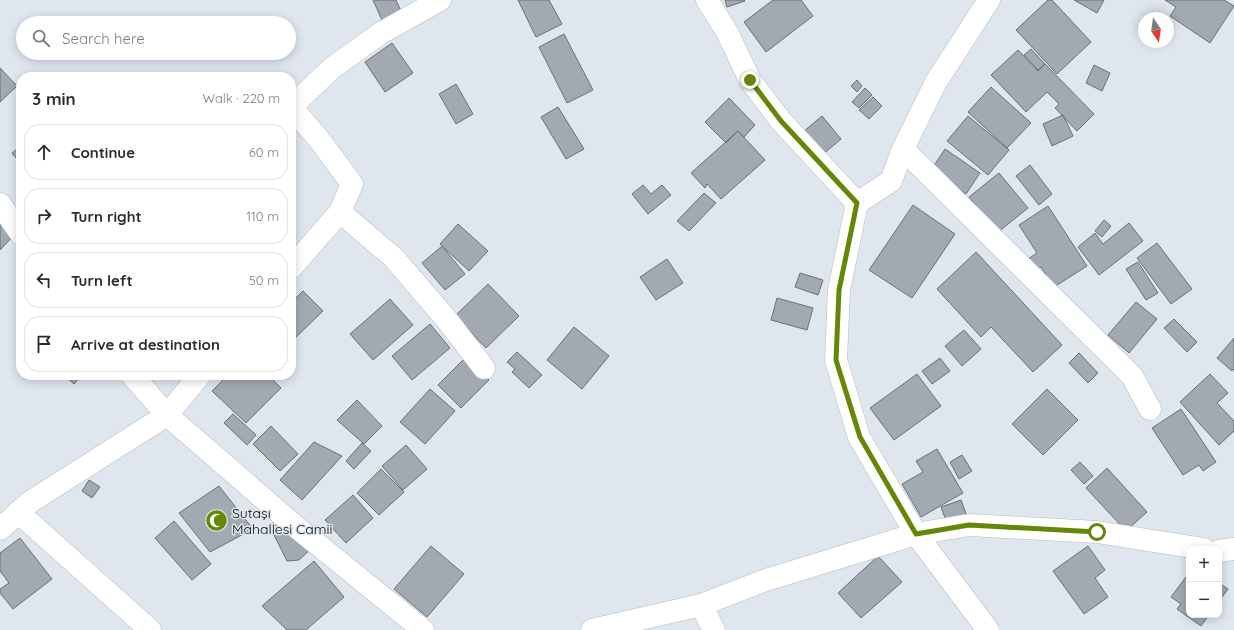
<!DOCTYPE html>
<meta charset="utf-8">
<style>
body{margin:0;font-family:Quicksand,sans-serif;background:#f7f7f7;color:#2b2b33}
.controls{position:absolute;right:12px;bottom:12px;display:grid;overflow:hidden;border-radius:8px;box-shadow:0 2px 10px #0003}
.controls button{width:36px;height:36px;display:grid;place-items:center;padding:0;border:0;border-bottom:1px solid #e1e1e2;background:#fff;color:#2b2b33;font:20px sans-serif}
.compass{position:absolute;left:1138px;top:12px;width:36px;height:36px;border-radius:50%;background:#fff;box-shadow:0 2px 10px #0003;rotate:167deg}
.stop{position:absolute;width:12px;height:12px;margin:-9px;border:3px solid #668706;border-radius:50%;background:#fff}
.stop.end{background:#668706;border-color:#fff;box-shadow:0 1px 4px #0008}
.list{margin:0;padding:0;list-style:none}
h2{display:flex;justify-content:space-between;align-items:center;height:52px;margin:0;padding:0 16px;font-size:17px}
h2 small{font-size:13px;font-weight:400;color:#7c7c81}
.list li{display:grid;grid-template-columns:26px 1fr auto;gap:12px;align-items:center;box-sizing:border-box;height:56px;margin:0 8px 8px;padding:0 8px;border:1px solid #e1e1e2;border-radius:16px}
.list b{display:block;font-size:15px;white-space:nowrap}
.list em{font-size:13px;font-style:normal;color:#7c7c81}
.icon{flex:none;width:22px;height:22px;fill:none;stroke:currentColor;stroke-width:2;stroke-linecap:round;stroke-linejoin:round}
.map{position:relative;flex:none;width:1234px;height:630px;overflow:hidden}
.search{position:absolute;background:#fff;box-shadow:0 2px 10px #0003;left:16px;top:16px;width:280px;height:44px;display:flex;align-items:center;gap:10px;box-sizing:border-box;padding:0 14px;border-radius:22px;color:#7c7c81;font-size:15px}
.panel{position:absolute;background:#fff;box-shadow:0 2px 10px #0003;left:16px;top:72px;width:280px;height:308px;border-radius:16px}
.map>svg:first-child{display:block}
</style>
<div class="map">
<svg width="1234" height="630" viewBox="0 0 1234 630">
<rect width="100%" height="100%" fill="#dfe6ee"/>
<!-- building -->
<path fill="#a3a9b1" stroke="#6a7077" d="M373,0h23l5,11 -19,9z
M518,0h31l13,24 -26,13z
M725,0h19l1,1 -18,6z
M773,0h28l12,16 -47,36 -22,-30z
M1048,0h4l39,42 -34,32 -41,-44z
M1074,0h30l-7,13z
M1165,0h59l10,6 -24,37 -40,-27 6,-9z
M564,34l29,56 -26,13 -28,-56z
M392,43l21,30 -28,19 -20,-30z
M1031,49l14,15 -7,6 -14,-15z
M1018,50l20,21 7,-7 49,50 -17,17 -22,-23 4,-4 -12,-12 -21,20 -35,-37z
M1094,65l16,8 -8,18 -16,-8z
M0,68l17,18 -17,16z
M857,80l5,6 -5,6 -6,-6z
M456,84l17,30 -17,10 -17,-30z
M991,87l40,36 -24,25 -39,-36z
M865,88l7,7 -13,13 -7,-6z
M873,97l9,9 -13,13 -10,-9z
M729,98l26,27 -11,12 -6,-6 -12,12 -21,-21z
M558,107l26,42 -18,10 -25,-42z
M1063,115l10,21 -21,10 -9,-22z
M822,116l19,23 -19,16 -19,-23z
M968,116l41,34 -21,25 -41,-34z
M738,131l27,29 -44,39 -14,-15 -2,4 -14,-15z
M21,146v18l-9,-11z
M945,149l35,24 -14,21 -35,-24z
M1030,165l22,29 -13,11 -23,-29z
M999,173l29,35 -31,25 -28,-36z
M643,185l8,9 11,-9 9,10 -23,19 -16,-20z
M704,193l12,10 -27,28 -12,-10z
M913,205l42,29 -43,64 -43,-28z
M1048,206l39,60 -33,21 -13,-20 -8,6 -8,-12 12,-8 -18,-28z
M0,218l16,15 -16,17z
M1104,220l7,6 -9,11 -7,-6z
M1129,223l14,18 -44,34 -21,-28 17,-14 8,11z
M458,224l30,27 -19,20 -29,-27z
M1157,243l35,46 -21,15 -34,-46z
M442,246l23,28 -20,16 -23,-27z
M976,252l86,93 -29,27 -42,-45 -10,10 -44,-48z
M667,259l16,24 -27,17 -16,-23z
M1138,262l20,31 -12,7 -20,-31z
M800,273l23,7 -5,15 -23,-8z
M488,284l31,32 -33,32 -31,-32z
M303,291l20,20 -32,31v-39z
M777,298l36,10 -6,22 -36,-10z
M390,299l23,26 -40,35 -23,-26z
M1136,302l21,17 -28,34 -21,-18z
M1174,319l23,23 -10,10 -23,-24z
M430,324l20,24 -38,32 -20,-24z
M574,327l35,29 -27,33 -35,-29z
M964,330l17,19 -19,17 -17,-20z
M1234,338v31l-2,2 -15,-13z
M517,352l25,23 -13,13 -17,-16 3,-3 -8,-7z
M1079,353l19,20 -10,10 -19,-20z
M466,357l23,23 -28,28 -23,-23z
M940,358l10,13 -18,13 -10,-13z
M917,374l24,32 -47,34 -24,-32z
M1210,374l18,19 -11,10 17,18v10l-15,14 -39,-43z
M64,375h18l-8,9z
M228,375h40l13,13 -35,35 -34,-32z
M430,389l25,22 -30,33 -25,-22z
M1047,389l31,31 -35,35 -31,-31z
M357,400l25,26 -18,18 -27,-24z
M1181,409l35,53 -13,9 -4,-6 -16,10 -31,-47z
M233,414l23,21 -9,10 -23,-22z
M271,426l27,28 -18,17 -27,-27z
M314,442l28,14 -40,44 -22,-20z
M362,443l9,8 -17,18 -8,-8z
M406,445l21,24 -24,21 -21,-24z
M937,449l26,44 -42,24 -19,-33 21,-12 -7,-11z
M962,455l10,16 -13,8 -9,-17z
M1080,462l13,14 -9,8 -13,-14z
M1107,468l40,44 -21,19 -40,-43z
M381,469l23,23 -25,23 -22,-22z
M89,480l11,7 -8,11 -10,-7z
M219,486l34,43 -43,23 -31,-39z
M353,495l20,23 -27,25 -21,-23z
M961,500l7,19 -20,7 -7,-19z
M281,519l30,30 -12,11 -12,1 -18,-36z
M174,521l37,43 -19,16 -37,-42z
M20,538l32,41 -39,30 -13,-16v-4l9,-6 -9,-12v-18z
M431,546l33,28 -37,43 -33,-28z
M1088,546l17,24 -10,8 13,19 -24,17 -31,-43z
M878,556l24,26 -41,36 -23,-25z
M314,561l30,36 -38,33h-19l-25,-24z
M1189,573v42h20l-8,11 -24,-17 4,-5 -10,-7z
M1219,583l9,6 -9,12z"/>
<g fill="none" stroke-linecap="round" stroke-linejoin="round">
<defs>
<path id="minor" d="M707,0l20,32 23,48 31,41 76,82
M903,149l229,227 18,33
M0,204l21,30
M340,212l54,46 53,62 37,48
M291,268l49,-56 12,-28 -34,-46 -27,-31 41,-39 49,-35 59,-33
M132,375l35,40 128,111 128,104
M18,512l132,118
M0,529l30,-27 137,-87 33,-40
M1219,551l15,-2
M701,605l13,25
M592,630l109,-25 65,-25 150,-46 53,-9 128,7 107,17
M988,630l-72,-96 -57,-97 -23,-77 3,-70 18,-87 34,-22 12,-32 33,-67 53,-82"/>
</defs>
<!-- minor casing -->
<use href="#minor" stroke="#b5bbc4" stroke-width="23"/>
<!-- minor -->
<use href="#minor" stroke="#fff" stroke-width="22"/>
</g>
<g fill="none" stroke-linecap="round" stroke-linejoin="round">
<!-- route -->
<path stroke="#668706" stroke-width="5" d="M750,80l31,41 76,82 -18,87 -3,70 24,77 56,97 53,-9 128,7"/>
</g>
<!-- icons -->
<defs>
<symbol id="mosque-disc" viewBox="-11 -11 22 22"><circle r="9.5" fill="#668706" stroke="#dfe6ee"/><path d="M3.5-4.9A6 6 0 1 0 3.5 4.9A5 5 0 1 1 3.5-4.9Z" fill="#fff"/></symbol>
</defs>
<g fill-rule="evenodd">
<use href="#mosque-disc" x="204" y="508" width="25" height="25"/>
</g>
<g text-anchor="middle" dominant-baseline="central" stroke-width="3" stroke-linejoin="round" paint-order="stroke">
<!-- poi labels -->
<g font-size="14" fill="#0a0c0f" stroke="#dfe6ee" text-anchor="start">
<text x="232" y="513">Sutaşı<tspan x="232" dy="16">Mahallesi Camii</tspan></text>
</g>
</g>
</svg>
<div class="controls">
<button>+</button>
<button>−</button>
</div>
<svg class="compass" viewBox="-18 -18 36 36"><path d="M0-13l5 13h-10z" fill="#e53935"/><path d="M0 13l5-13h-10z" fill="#7c7c81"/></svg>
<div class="stop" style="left:1097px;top:532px"></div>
<div class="stop end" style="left:750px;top:80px"></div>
<div class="search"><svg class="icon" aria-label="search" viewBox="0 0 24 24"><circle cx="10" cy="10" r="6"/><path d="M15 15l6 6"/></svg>Search here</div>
<section class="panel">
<h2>3 min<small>Walk · 220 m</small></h2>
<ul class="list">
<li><svg class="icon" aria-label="ahead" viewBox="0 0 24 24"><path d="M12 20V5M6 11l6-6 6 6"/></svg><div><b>Continue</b></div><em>60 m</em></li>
<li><svg class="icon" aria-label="right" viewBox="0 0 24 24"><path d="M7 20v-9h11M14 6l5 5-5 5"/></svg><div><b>Turn right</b></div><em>110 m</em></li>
<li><svg class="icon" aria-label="left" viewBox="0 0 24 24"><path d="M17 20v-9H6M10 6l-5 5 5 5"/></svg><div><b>Turn left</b></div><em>50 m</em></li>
<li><svg class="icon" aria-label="arrive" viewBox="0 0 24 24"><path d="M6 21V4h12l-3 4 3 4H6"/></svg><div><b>Arrive at destination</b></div></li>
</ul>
</section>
</div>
